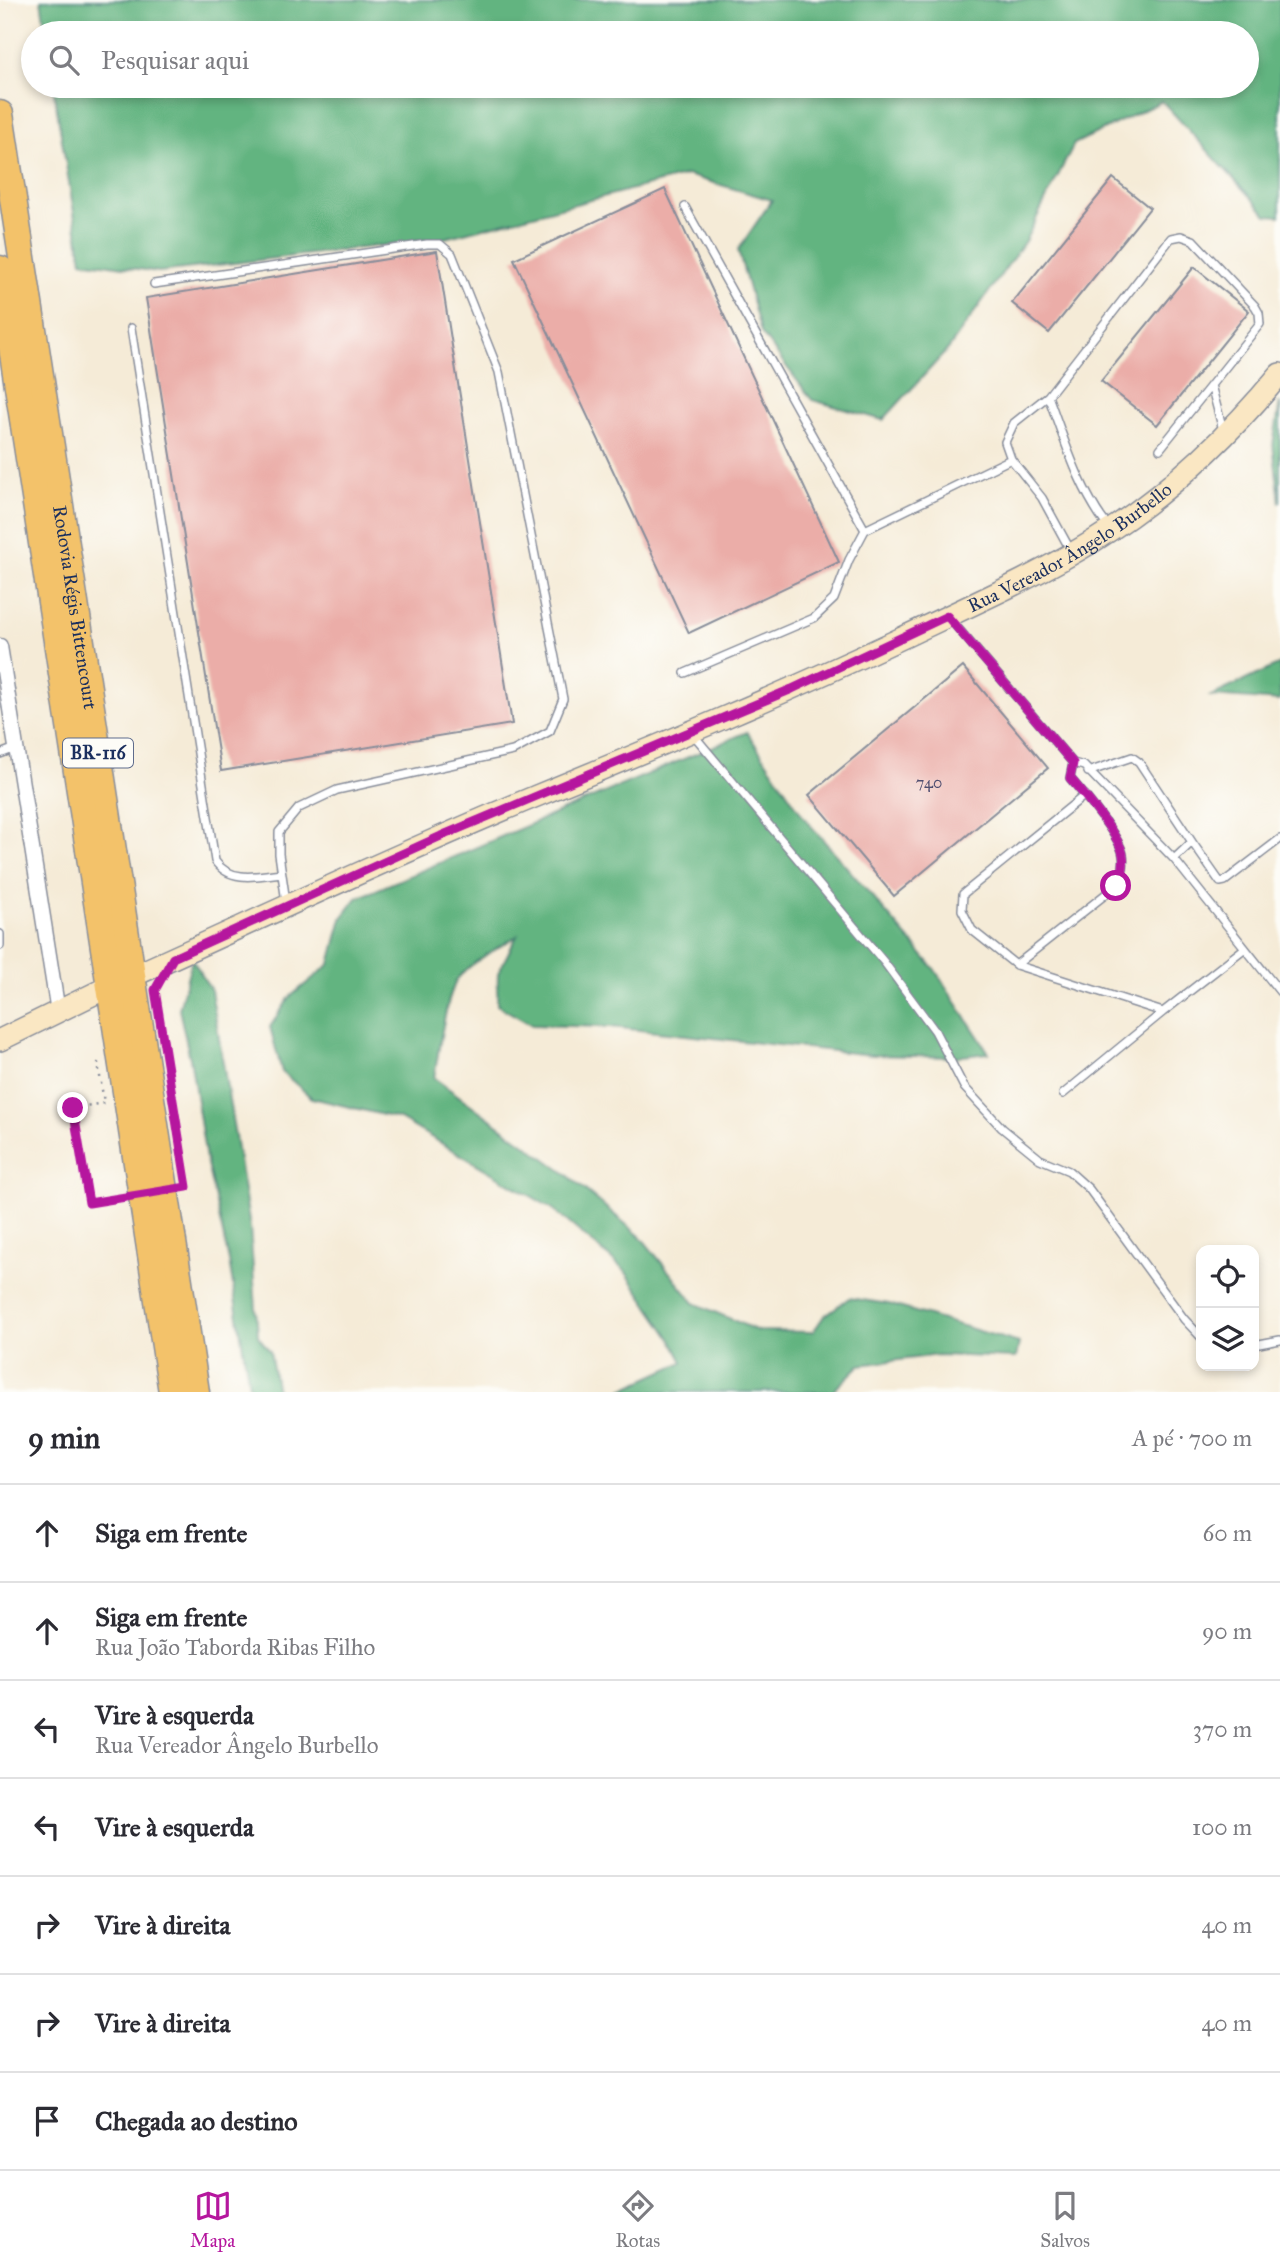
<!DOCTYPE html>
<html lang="pt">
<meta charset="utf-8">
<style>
body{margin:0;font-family:"IM FELL Great Primer",serif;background:#f2f2f3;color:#2b2b33}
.controls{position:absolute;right:21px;bottom:21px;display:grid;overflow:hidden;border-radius:14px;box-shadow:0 4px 10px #0003}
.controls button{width:63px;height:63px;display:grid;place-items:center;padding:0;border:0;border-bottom:2px solid #e1e1e2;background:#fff;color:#2b2b33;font:35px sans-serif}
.stop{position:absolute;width:21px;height:21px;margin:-16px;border:5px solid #b5179e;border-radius:50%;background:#fff}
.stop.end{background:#b5179e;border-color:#fff;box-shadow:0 2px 7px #0008}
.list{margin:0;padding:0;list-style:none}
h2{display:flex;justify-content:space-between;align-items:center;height:91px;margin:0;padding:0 28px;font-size:30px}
h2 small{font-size:23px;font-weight:400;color:#7c7c81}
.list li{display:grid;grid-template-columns:46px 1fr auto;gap:21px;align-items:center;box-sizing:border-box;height:98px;padding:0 28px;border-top:2px solid #e1e1e2}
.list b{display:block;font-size:26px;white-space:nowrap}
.list p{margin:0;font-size:23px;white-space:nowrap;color:#7c7c81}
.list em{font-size:23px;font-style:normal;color:#7c7c81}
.icon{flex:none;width:38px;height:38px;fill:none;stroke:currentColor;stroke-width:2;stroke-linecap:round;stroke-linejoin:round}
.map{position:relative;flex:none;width:1280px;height:1392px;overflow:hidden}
.search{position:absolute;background:#fff;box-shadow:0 4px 10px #0003;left:21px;right:21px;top:21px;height:77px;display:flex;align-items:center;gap:18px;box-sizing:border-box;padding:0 24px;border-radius:38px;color:#7c7c81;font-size:26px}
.sheet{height:777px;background:#fff}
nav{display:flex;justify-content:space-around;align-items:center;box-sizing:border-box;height:98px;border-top:2px solid #e1e1e2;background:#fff;font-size:19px;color:#7c7c81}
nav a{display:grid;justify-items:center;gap:4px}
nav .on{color:#b5179e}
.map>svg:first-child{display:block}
</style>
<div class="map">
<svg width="1280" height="1392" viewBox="0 0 1280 1392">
<rect width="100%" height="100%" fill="#fdfcf7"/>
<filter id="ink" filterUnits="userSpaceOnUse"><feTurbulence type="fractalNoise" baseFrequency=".0143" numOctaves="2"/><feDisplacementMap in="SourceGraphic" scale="14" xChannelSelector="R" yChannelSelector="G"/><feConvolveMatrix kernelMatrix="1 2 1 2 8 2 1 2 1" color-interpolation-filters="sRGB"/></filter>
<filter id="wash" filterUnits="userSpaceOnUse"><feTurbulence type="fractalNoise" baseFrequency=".00686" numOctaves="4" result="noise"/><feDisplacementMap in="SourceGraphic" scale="28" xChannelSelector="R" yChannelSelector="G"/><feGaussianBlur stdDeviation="1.57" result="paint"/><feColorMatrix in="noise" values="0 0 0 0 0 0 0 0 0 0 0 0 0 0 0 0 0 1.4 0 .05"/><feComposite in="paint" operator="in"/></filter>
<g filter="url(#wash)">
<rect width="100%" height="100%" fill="#f5ebd7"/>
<!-- forest -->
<path fill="#62b480" stroke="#3e726f" stroke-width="2" d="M41,0h1239v216l-13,-1 -105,-114 -88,43 -49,97 -76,107 -66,72 -71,-20 -51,-67 -23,-83 34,-50 -85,-25 -242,63 -286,34 -77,-11 -29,-175h1194v-53h-1201z
M1280,402v101l-7,-58z
M1280,664v37l-69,-5z
M747,732l58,87 128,148 56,86 -35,4 -82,-2 -261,-28 -79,-2 -35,-20 1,-32 19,-37c-18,11 -45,26 -58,41 -13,15 -21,79 -25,101l131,95 76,64 53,66 64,28 55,1 11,-16 25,-18 40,6 130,39 -3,15 -78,-3 -78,10 -28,27h-215l66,-30 -11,-22 -47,-69 -72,-62 -153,-90 -88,-21 -30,-26 -12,-45 20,-30 40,-33 12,-46 15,-20z
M192,959l19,31 39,237 8,109 12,15 7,41h-27l-21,-131 -23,-102 -15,-96 -12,-54z"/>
<g id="blocks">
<!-- building -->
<path fill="#ebada8" d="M1113,178l37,30 -101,125 -37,-30z
M665,189l174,373 -150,71 -175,-374z
M437,251l75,473 -291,47 -75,-473z
M1194,267l55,44 -92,114 -56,-44z
M963,667l85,101 -154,128 -85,-101z"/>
</g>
</g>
<g filter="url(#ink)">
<use href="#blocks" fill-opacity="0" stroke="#888d9a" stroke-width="2"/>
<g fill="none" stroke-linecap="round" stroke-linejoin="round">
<defs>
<path id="lane" d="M685,207l180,323
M154,284l273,-40h13l12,10 47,118 64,327 -13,32 -37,20 -176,39 -38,18 -20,24v22l7,48
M131,328l84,533c15,22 43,15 66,12
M1211,385l12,45
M1048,396c17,45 31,94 61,132
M1011,459l-6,-17 9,-19 34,-27 123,-158 10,-2 12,4 62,66 4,7 1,11 -100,125
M950,619l123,144
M685,673l129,-55 20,-19 15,-39 16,-30 146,-71 31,39 30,55
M692,733l192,229 51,69 29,56 38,41 38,31 29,12 20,18 95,130 17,18
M0,754l16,-6
M1073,763l11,3 90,93 106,133
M1088,772l44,-15 7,5 53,80 -18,17
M1085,795l-122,99 -1,16 10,20 44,35 147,47 82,-64
M1192,842l28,40 5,-1 55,-42
M0,934v12
M1016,965l100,-79c6,-10 9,-19 7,-31 -2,-17 -41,-63 -53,-77l3,-15
M1063,1094l100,-82
M1254,1345l26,-5"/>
<path id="street" d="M0,646l58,366"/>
<g id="secondary">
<path id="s1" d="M133,976c133,-60 266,-123 401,-179 124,-51 247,-102 368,-159 64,-31 132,-60 193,-98 69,-43 133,-103 185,-166"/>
<path d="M0,1040l110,-54"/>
</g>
<g id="highway">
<path id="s2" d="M0,114l196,1278"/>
<path d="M0,269l172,1123"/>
</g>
</defs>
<!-- lane casing -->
<use href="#lane" stroke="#888d9a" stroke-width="10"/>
<!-- street casing -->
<use href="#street" stroke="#888d9a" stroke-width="17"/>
<!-- secondary casing -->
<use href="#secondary" stroke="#888d9a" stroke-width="24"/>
<!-- highway casing -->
<use href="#highway" stroke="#888d9a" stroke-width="29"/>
<!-- path -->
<path stroke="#888d9a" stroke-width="2.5" stroke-dasharray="2 5" stroke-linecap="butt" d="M185,1177l2,10
M88,1204l-15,-96 31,-5 -6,-40 2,-2"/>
<!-- lane -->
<use href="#lane" stroke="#fff" stroke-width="7"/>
<!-- street -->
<use href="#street" stroke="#fff" stroke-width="14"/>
<!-- secondary -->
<use href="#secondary" stroke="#fae7c3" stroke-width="21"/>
<!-- highway -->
<use href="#highway" stroke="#f3c26a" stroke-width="26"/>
<!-- path-bridge -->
<path stroke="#888d9a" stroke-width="2.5" stroke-dasharray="2 5" stroke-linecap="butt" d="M88,1204l99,-17"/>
</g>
</g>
<g fill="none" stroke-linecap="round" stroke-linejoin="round" filter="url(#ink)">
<!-- route -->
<path stroke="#b5179e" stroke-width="9" d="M73,1108l16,95 98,-16 -32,-197 18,-32 268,-122 351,-147 155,-73 126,147 -3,15c12,14 51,60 53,77 2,12 -1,21 -7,31"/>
</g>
<g text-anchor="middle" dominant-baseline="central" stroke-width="5" stroke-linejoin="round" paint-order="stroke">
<!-- number labels -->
<g font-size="16" fill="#4f4e70">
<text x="929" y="782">740</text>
</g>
<!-- shield labels -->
<rect fill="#fdfcf7" stroke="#5f6c8c" stroke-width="2" x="63" y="738.5" width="70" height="29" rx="5"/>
<g font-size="18" font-weight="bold" fill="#1b2f5e">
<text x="98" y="753">BR-116</text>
</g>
<!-- street labels -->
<g font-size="19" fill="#1b2f5e" stroke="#fdfcf7">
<text stroke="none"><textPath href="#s1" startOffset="1031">Rua Vereador Ângelo Burbello</textPath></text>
<text stroke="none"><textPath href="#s2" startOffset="499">Rodovia Régis Bittencourt</textPath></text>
</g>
</g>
</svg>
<div class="controls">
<button><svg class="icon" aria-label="locate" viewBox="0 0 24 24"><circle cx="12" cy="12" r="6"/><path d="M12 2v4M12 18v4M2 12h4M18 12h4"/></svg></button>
<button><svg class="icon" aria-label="layers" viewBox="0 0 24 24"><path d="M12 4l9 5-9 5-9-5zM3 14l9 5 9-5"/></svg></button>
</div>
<div class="stop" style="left:1116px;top:886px"></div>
<div class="stop end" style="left:73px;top:1108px"></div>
<div class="search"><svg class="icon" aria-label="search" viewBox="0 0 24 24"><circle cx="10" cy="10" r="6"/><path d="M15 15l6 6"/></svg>Pesquisar aqui</div>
</div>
<section class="sheet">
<h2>9 min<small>A pé · 700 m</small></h2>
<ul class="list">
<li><svg class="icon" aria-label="ahead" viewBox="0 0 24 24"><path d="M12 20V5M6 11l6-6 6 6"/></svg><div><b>Siga em frente</b></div><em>60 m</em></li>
<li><svg class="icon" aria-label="ahead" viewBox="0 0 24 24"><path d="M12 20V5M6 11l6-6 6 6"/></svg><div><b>Siga em frente</b><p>Rua João Taborda Ribas Filho</p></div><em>90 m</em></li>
<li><svg class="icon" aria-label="left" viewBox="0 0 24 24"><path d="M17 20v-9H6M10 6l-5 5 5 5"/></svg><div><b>Vire à esquerda</b><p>Rua Vereador Ângelo Burbello</p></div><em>370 m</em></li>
<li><svg class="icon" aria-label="left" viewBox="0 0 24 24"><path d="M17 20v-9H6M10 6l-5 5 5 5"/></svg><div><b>Vire à esquerda</b></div><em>100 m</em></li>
<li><svg class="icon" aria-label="right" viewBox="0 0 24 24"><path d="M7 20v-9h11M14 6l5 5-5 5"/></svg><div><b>Vire à direita</b></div><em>40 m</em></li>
<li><svg class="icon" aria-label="right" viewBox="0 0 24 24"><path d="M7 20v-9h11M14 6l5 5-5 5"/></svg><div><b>Vire à direita</b></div><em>40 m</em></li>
<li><svg class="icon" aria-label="arrive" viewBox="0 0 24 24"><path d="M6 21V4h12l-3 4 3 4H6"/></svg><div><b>Chegada ao destino</b></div></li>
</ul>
</section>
<nav>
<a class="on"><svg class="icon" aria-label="map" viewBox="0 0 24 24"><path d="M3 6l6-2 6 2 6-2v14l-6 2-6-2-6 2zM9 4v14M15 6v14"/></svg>Mapa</a>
<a><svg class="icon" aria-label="directions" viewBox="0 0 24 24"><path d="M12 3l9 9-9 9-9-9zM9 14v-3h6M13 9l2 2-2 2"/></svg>Rotas</a>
<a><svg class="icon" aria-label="saved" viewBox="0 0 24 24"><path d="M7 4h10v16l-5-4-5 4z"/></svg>Salvos</a>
</nav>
